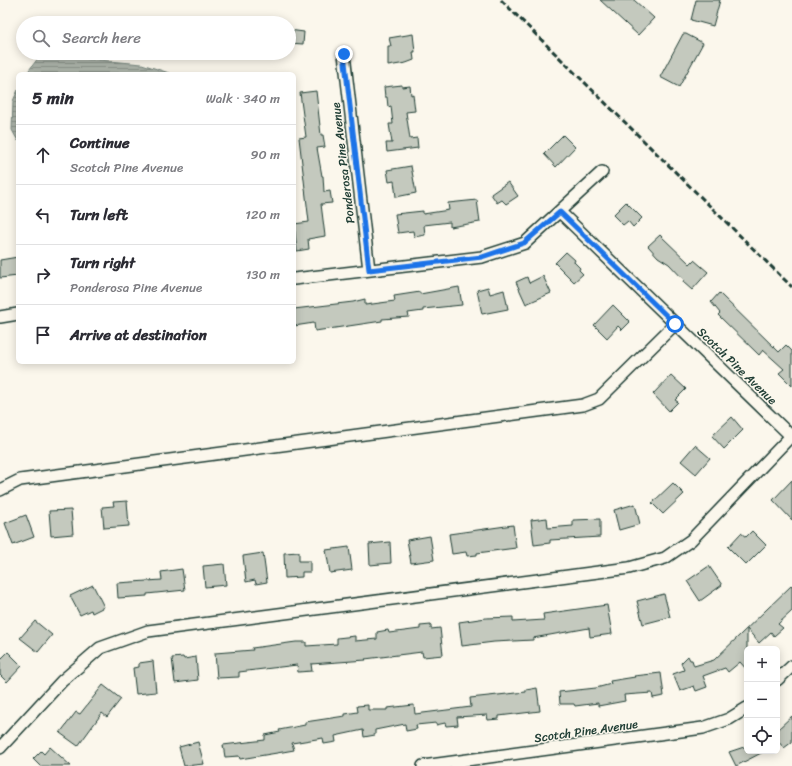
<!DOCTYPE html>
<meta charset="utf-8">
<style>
body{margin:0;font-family:Sriracha,sans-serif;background:#f2f2f3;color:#2b2b33}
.controls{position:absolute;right:12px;bottom:12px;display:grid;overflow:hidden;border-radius:6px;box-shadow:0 2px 10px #0003}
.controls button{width:36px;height:36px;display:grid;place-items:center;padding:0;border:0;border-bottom:1px solid #e1e1e2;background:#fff;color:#2b2b33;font:20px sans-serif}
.stop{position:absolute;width:12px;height:12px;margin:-9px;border:3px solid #1a73e8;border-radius:50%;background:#fff}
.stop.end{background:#1a73e8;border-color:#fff;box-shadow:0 1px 4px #0008}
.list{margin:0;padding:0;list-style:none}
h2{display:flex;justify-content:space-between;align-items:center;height:52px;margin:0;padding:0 16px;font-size:17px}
h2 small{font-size:13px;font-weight:400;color:#7c7c81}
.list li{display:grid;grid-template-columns:26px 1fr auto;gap:12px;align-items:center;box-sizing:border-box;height:60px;padding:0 16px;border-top:1px solid #e1e1e2}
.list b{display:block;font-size:15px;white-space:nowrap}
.list p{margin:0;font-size:13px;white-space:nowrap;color:#7c7c81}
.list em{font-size:13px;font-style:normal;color:#7c7c81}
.icon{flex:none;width:22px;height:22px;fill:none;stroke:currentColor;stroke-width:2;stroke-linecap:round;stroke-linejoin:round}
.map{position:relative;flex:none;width:792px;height:766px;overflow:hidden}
.search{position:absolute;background:#fff;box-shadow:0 2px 10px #0003;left:16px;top:16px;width:280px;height:44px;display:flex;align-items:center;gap:10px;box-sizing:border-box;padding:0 14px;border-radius:22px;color:#7c7c81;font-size:15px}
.panel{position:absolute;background:#fff;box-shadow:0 2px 10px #0003;left:16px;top:72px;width:280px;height:292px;border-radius:6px}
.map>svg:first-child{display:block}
</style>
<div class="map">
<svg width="792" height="766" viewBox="0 0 792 766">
<defs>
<pattern id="water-rules" width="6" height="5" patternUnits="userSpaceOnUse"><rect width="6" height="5" fill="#adb4aa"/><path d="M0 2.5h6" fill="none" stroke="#8c948b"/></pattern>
</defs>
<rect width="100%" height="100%" fill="#fbf7ec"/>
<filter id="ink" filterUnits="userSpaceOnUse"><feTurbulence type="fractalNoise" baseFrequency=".025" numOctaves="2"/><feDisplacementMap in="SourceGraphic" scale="8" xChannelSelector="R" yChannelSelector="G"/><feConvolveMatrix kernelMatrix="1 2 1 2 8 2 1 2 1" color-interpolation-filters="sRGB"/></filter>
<g filter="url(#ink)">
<!-- water -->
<path fill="url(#water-rules)" stroke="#74847b" d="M42,53h20l26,6 54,5 30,10h-146z
M18,90v51l-6,-11 1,-29z"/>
<!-- building -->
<path fill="#c4c9be" stroke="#1f3d34" d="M600,0h34l20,18 -16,17z
M696,0h24l-7,26 -22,-6z
M289,30l15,2 -1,12 -14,-1z
M413,34l2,18h-2l1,8 -8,3 -18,3v-20h3l-2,-8z
M683,34h3l17,9 -24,44 -19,-10z
M402,85v2l8,-1 1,9 2,-1 2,17 -9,1 4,27 7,-1 1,10 -31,4 -1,-9h6l-3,-19h4l-2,-18 -3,1 -1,-10h-2l-1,-10z
M316,91l5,44h2l2,12 -8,1 5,28h1l1,16 6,-1 2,12 -11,1 4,32 -17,3 1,10 -12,2 -3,-27 15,-2 -10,-84 7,-1 -6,-44z
M563,135l12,12 -19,20 -12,-13z
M411,166l5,27 -20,4 -2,-16 -5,1 -2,-12z
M508,182l10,14 -12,8 -4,-4 -5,3 -6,-9z
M477,200l3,22 -30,5v-5l-26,3 1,10 -11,2 -1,-6 -15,2 -3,-19 28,-3v3l26,-4 -1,-7z
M626,202l16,16 -9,9 -5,-6 -5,4 -10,-10z
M660,235l30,29 4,-4 14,12 -16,18 -9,-8 1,-2 -15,-16 -11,-7 -10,-11z
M566,252l9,8 -1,2 6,6 -1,2 4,4 -9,8 -19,-19z
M18,257v19l-18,2v-18z
M543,276l8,17 -25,11 -10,-22 11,-5 2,6z
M459,287l3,18 -39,4v2l-15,2 1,4 -27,2v2l-67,10 -1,-8 -20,3v-17l59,-7 12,-3v6l30,-4 -1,-5 26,-4v2z
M488,287l2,7 14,-4 4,19 -26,5 -5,-24z
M719,293l60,59 7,-7 6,6v35l-13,-13 5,-4 -21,-19 -4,5 -41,-40 2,-2 -9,-11z
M613,305l17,17 -8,8 -4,-4 -11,12 -13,-13z
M671,375l15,14 -11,11 3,2 -9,9 -16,-17z
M732,417l11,13 -19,19 -12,-13z
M695,445l15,13 -14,16 -15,-13z
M792,480v40l-19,-20z
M673,483l11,11 -21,20 -11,-11z
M127,501l2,25 -25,2 -2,-21 12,-1 -1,-4z
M635,504l5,20 -21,6 -5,-20z
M71,510l2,24 -22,2 -2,-25z
M26,515l8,22 -21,8 -8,-22z
M547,518l1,10 25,-2v-6l27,-1v18l-50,3v3l-16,2 -3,-25z
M513,525l3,23 -39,5v2l-10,1 -1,-4 -14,2 -3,-20z
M752,531l14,14 -20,20 -18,-18 13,-14 5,4z
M430,536l4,24 -23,3 -4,-23z
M390,542l1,21 -21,2 -1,-21z
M349,547l3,23 -22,3 -4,-23z
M299,552v9h11v11h-8v5l-17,1 -1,-25z
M263,553l4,29 -11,2 -1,-4 -9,2 -3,-26z
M224,564l2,21 -21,2 -2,-21z
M709,566l13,19 -22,16 -13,-20z
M182,569l3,21 -38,4v2l-29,2 -1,-15 45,-3 -1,-8z
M93,585l11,22 -12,6 -1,-3 -11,5 -10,-19z
M792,585v26l-14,13 5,4 -9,8 -3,-4 -12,11 -12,-14v41l-7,-8 -12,10 -3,-4 -22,8 4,11 -11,4 -2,-5 -14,5 -7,-17 11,-4 -3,-7 7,-7 2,4h2l2,6 20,-6z
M664,594l6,23 -27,7 -6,-23z
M607,605l5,29 -22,3 -1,-9 -56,10v2l-39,2 -32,4 -3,-24 27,-4 27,-1v5l31,-2 -1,-6z
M35,621l17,14 -14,17 -18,-14z
M431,625v4l9,-1 3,27 -20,2 -1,-5 -57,7 1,1 -55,4 1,7 -14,1 -1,-7 -58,7v5l-22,1 -2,-25 38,-3 -1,-2 44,-6h10v4l31,-2v-6l18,-2v5l22,-2v-7l11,-2 1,3 31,-4v-3z
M8,652l14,14 -15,16 -7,-7v-15z
M183,657l1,2 12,-2 2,23 -23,3 -3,-25z
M153,661l3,31 -20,2 -3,-26 6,-1v-4z
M661,673l3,23 -11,2 -1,-5 -28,2 1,6 -27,5v-3l-23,3 -1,-2h-14l-1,-12 37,-4 15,-4 -1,-3 25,-4 -1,-1z
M103,685l18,14 -14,18 -5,-4 -24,33 -18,-13 16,-21 4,2z
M537,688l3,23 -41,5v3l-11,1 -1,-5 -30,2 1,8 -12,1 -1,-3 -9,2v-2l-20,2 1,4 -11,2 -1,-7 -30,6v5l-11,2 -1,-7 -28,6 1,6 -12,2 -1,-6 -31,5 2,7 -17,3 -37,6 -1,-3 -14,1 -2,-12 42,-5v-5l15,-3 -1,-2 26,-5v-3l40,-6v-2l13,-2 -1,-6 11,-1v5h19v-2l27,-3 1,9 56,-7 -1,-9 56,-6v-2z
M792,716v26l-8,6 -7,-8v-10z
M198,742l6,22 -20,2 -5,-19z
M747,746v5h18l-29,15 -7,-14z
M50,747l21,19h-31l-7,-7 8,-8 3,3z"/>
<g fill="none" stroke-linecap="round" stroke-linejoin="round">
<defs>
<path id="street" d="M344,54l25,216
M560,212l232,225
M294,279l188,-22 43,-14 77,-71
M0,317l18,-3
M0,490l20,-10 563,-75 16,-6 76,-75
M777,680l15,-14
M0,748l62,-67 38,-33 48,-17 481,-63 36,-10 26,-18 100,-104
M423,766l280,-38 26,-9 18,-11"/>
</defs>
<!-- street casing -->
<use href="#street" stroke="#1f3d34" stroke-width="14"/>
<!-- street -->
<use href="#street" stroke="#fbf7ec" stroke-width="11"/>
<!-- rail -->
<path stroke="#1f3d34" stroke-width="3" stroke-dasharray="6 3" stroke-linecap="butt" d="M501,0l291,287"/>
</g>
</g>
<g fill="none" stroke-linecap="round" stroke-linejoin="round" filter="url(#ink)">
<!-- route -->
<path stroke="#1a73e8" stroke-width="5" d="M344,54l25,216 113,-13 42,-14 36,-31 115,112"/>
</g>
<g text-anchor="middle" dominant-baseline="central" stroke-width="3" stroke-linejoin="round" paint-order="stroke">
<!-- street labels -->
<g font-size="12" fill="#1f3d34" stroke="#fbf7ec">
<text transform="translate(343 163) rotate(-97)">Ponderosa Pine Avenue</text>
<text transform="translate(737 366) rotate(44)">Scotch Pine Avenue</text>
<text transform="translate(586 731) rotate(-8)">Scotch Pine Avenue</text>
</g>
</g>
</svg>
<div class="controls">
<button>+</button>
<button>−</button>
<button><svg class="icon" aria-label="locate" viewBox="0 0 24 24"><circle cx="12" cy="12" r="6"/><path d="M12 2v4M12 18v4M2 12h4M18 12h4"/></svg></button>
</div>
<div class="stop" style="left:675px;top:324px"></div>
<div class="stop end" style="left:344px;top:54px"></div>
<div class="search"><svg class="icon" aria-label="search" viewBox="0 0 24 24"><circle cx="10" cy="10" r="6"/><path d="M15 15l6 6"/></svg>Search here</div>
<section class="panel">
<h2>5 min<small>Walk · 340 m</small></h2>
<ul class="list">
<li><svg class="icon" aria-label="ahead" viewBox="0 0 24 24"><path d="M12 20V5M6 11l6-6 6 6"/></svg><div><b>Continue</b><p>Scotch Pine Avenue</p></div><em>90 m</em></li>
<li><svg class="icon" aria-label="left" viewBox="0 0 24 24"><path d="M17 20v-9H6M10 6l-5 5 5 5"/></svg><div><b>Turn left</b></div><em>120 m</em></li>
<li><svg class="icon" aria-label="right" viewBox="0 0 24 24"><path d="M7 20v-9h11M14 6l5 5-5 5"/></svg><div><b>Turn right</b><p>Ponderosa Pine Avenue</p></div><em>130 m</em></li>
<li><svg class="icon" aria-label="arrive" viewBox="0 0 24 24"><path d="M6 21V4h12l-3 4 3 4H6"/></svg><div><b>Arrive at destination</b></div></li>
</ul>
</section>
</div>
